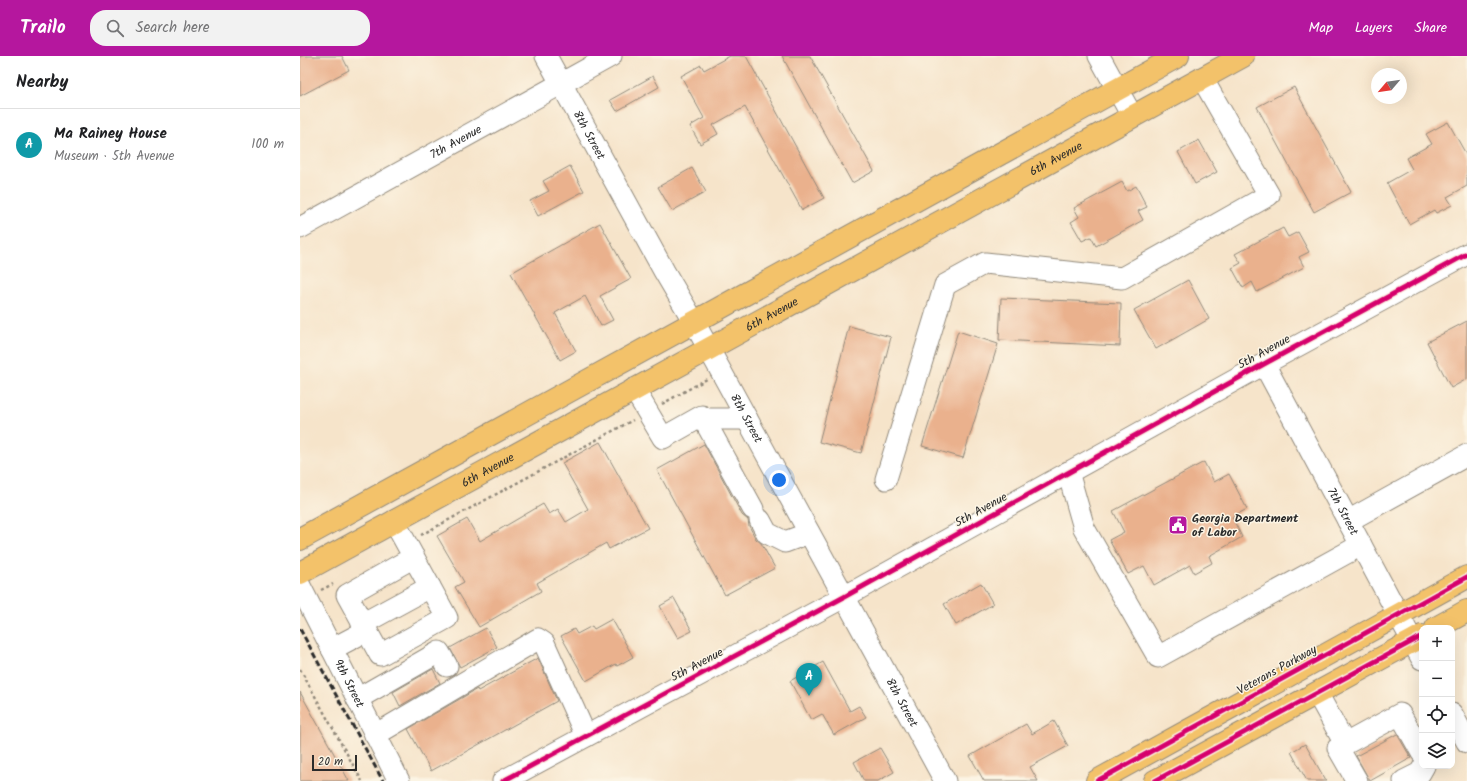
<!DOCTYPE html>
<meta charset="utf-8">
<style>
body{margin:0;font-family:Kalam,sans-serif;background:#f2f2f2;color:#202124}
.controls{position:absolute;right:12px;bottom:12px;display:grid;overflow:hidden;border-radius:8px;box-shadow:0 4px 16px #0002}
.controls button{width:36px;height:36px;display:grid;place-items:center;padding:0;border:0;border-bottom:1px solid #e0e0e0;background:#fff;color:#202124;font:20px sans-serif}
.compass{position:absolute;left:1071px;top:12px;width:36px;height:36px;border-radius:50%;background:#fff;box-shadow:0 4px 16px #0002;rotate:241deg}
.scale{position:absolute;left:12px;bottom:10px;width:45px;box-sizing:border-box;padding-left:4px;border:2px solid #2b2b2b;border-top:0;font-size:11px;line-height:14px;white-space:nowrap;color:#2b2b2b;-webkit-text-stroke:3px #fcf5e5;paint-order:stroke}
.you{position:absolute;left:479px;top:424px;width:14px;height:14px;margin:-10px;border:3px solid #fff;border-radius:50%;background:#1a73e8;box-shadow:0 0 0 6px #1a73e833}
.badge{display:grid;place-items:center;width:26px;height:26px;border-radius:50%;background:#b5179e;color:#fff;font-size:13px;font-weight:700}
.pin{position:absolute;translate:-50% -33px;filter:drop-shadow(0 1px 2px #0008)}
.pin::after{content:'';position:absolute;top:21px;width:14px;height:12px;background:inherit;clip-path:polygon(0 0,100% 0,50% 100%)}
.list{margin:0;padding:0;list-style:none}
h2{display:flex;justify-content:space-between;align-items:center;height:52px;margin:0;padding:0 16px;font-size:17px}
h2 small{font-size:13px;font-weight:400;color:#757577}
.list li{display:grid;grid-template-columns:26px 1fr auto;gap:12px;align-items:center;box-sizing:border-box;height:72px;padding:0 16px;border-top:1px solid #e0e0e0}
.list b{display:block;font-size:15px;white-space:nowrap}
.list p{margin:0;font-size:13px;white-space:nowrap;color:#757577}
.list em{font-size:13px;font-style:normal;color:#757577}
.icon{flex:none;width:22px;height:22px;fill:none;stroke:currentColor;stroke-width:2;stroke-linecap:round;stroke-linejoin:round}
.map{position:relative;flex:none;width:1167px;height:725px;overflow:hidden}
header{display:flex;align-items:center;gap:24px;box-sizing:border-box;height:56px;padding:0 20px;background:#b5179e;color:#fff}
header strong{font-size:19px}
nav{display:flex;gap:22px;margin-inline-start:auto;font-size:14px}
.search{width:280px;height:36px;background:#f2f2f2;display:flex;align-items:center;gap:10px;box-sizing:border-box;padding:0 14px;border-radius:16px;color:#757577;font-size:15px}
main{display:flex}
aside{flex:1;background:#fff}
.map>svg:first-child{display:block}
</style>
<header>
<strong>Trailo</strong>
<div class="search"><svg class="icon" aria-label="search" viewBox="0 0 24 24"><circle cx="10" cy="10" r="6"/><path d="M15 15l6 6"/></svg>Search here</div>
<nav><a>Map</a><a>Layers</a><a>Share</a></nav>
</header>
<main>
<aside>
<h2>Nearby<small></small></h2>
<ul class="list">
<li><span class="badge" style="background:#0f9aa8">A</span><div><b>Ma Rainey House</b><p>Museum · 5th Avenue</p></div><em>100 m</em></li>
</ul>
</aside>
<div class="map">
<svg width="1167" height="725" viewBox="0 0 1167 725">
<rect width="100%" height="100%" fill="#fcf5e5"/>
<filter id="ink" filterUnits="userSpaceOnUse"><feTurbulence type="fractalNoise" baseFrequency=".025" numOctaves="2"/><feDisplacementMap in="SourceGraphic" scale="8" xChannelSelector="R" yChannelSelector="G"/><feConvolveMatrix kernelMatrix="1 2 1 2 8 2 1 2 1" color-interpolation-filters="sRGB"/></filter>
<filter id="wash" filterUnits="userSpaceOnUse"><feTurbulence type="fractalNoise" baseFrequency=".012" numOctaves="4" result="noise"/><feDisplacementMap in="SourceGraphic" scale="16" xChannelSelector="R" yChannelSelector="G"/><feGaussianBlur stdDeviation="0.9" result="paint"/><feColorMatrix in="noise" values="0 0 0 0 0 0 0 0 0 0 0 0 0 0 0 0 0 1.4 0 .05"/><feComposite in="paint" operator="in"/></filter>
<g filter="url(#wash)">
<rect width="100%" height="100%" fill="#f6e4ca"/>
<g id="blocks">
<!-- building -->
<path fill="#eab18d" d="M0,0h42l7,14 -49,26z
M430,0h16l78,142 -22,12 -57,-103 -32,18 5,9 -18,10 -10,-18 14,-8 -23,-42 20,-11 3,5z
M482,0h28l64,115 -22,12z
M353,20l6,11 -42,24 -7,-11z
M994,31l57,105 -37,20 -57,-105z
M1148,66l19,34v30l-20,11 5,8 -16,8 -2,-3 -25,14 -22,-41 25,-14 -6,-11 26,-14 -6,-10z
M899,84l18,32 -22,12 -17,-32z
M270,110l14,25 -46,25 -8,-15 19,-10 -6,-10z
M392,112l14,24 -34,19 -14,-24z
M822,126l5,9 9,-5 11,21 -9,4 5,9 -47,26 -5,-9 -9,4 -11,-19 8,-5 -5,-9z
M300,167l31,56 -31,17 13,24 -12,6 -16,-30 -30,17 21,38 -16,9 -49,-87z
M983,172l5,9 10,-5 11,20 -10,5 5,10 -47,25 -5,-10 -9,6 -11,-20 9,-5 -6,-9z
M888,224l21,39 -53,30 -22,-39z
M701,242l120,5 -1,43 -121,-6z
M1167,265v58l-16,9 -24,-46z
M549,270l42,11 -30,116 -42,-11z
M658,275l40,13 -35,114 -41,-12z
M300,386l48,86 -39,21 -3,-6 -69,40 4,8 -62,36 -24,-40 9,-5 -27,-46 30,-17 13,22 63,-37 6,10 9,-5 8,13 22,-13 -26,-46z
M404,388l38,71 6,5 1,6 7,13 5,4 14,25 -50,27 -68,-125z
M904,406l10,20 15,-8 18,35 -15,8 10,20 -33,19 3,7 -18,10 -4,-8 -36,20 -10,-19 -16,8 -19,-34 15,-8 -11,-21z
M681,527l12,21 -37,21 -12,-21z
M374,542l18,33 -14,7 -18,-32z
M312,563l21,38 -16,9 -1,-2 -30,17 -25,-45 13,-7 3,5 15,-8 2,3z
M186,572l11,19 -37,20 -10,-19z
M238,602l19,43 -126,70 -23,-42 69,-40 1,2z
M523,606l27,49 9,-5 7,11 -32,18 -12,-21 -11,6 -21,-39z
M133,613l7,14 -40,23 -7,-14z
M0,636l49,89h-49z
M754,665l14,25 -38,21 8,14h-54l-14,-25 56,-32 6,10z
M1097,678l14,24 -41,23 -14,-25z
M1005,688l21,37h-19l-16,-29z
M580,692l14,24 -16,9h-14l-10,-19z"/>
</g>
</g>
<g filter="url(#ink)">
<use href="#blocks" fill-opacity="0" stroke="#90887a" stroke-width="1"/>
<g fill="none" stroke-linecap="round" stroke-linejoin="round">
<defs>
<g id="minor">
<path id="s1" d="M246,0l118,215 30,51 251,459"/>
<path d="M799,0l33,60"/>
<path id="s2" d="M0,172l311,-172"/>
<path id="s3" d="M964,308l158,295"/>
<path d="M334,333l29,49 39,-22 51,93"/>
<path d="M403,363h44"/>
<path d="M768,416l16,56 74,129 203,-112"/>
<path d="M586,423l59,-194 40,-22 137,15 147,-83 -67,-117"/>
<path d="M460,464l7,13 18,9 24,-9"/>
<path d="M94,465l53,97 -67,37 -33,-60 67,-38"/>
<path d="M1048,465l119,-66"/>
<path id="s4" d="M0,530l99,195"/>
<path d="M62,568l68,-37"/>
<path d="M32,593l34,-18"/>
<path d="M1017,637l28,51"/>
<path d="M57,643l82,-47 8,14"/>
<path d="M1152,658l15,28"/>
<path d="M75,679l163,-96 6,4 42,93"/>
<path d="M203,725l341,-184 420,-233 203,-110"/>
<path d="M1057,725l-19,-33 62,-34 22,39"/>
<path d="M1104,725l16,-8 4,-7"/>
</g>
<g id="major">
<path d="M0,483l878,-483"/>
<path id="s5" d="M0,517l943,-517"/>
<path d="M1136,572l31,-17"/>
<path d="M797,725l370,-204"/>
<path d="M855,725l267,-145"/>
</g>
</defs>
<!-- minor casing -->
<use href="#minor" stroke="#90887a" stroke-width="23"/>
<!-- major casing -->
<use href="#major" stroke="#90887a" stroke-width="24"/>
<!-- path -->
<path stroke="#90887a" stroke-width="2.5" stroke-dasharray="3 3" stroke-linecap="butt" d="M362,348l45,-25
M121,479l212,-115
M21,534l12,-6
M0,613l62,112"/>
<!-- minor -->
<use href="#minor" stroke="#fff" stroke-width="21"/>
<!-- major -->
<use href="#major" stroke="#f3c26a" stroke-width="22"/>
<!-- rail -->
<path stroke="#2b2b2b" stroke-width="3" stroke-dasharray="6 3" stroke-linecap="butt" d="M0,573l83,152"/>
<defs>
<path id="cycleway" d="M203,725l341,-184 420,-233 203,-110
M797,725l370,-204
M855,725l267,-145"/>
</defs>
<!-- cycleway casing -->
<use href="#cycleway" stroke="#fcf5e5" stroke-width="8"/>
<!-- cycleway -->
<use href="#cycleway" stroke="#d6006c" stroke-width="5"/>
</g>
</g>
<!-- icons -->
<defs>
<symbol id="civic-square" viewBox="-11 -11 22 22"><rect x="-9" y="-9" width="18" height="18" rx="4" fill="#b5179e" stroke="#fcf5e5"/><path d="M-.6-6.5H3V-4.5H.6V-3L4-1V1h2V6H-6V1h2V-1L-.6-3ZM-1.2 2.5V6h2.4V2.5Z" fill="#fff"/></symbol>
</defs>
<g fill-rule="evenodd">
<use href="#civic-square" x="867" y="458" width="22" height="22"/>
</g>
<g text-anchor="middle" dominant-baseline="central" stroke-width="3" stroke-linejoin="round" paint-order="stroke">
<!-- street labels -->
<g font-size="12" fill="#2b2b2b" stroke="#fcf5e5">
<text stroke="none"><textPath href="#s1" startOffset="90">8th Street</textPath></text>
<text stroke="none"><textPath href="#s2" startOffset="178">7th Avenue</textPath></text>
<text stroke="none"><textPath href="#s5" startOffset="862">6th Avenue</textPath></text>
<text stroke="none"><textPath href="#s5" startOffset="538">6th Avenue</textPath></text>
<text transform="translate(964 296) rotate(-29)">5th Avenue</text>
<text stroke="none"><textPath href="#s1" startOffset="414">8th Street</textPath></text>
<text stroke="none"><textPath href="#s5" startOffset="214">6th Avenue</textPath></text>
<text transform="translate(681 454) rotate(-29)">5th Avenue</text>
<text stroke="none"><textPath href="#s3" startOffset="167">7th Street</textPath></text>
<text transform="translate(397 609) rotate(-28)">5th Avenue</text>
<text transform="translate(977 614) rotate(-29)">Veterans Parkway</text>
<text stroke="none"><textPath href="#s4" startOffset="109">9th Street</textPath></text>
<text stroke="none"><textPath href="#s1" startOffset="738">8th Street</textPath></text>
</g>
<!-- poi labels -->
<g font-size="12" font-weight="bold" fill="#2b2b2b" stroke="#fcf5e5" text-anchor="start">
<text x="892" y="462">Georgia Department<tspan x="892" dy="14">of Labor</tspan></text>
</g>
</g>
</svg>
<div class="controls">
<button>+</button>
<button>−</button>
<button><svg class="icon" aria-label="locate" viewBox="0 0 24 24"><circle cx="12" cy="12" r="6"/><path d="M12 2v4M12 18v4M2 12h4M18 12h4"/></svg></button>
<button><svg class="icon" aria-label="layers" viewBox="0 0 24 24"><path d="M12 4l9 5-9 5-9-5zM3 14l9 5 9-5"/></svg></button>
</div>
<svg class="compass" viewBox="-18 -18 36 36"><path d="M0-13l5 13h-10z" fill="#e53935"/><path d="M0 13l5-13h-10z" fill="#757577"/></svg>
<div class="scale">20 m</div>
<div class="you"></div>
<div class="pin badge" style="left:509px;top:640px;background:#0f9aa8">A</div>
</div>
</main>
